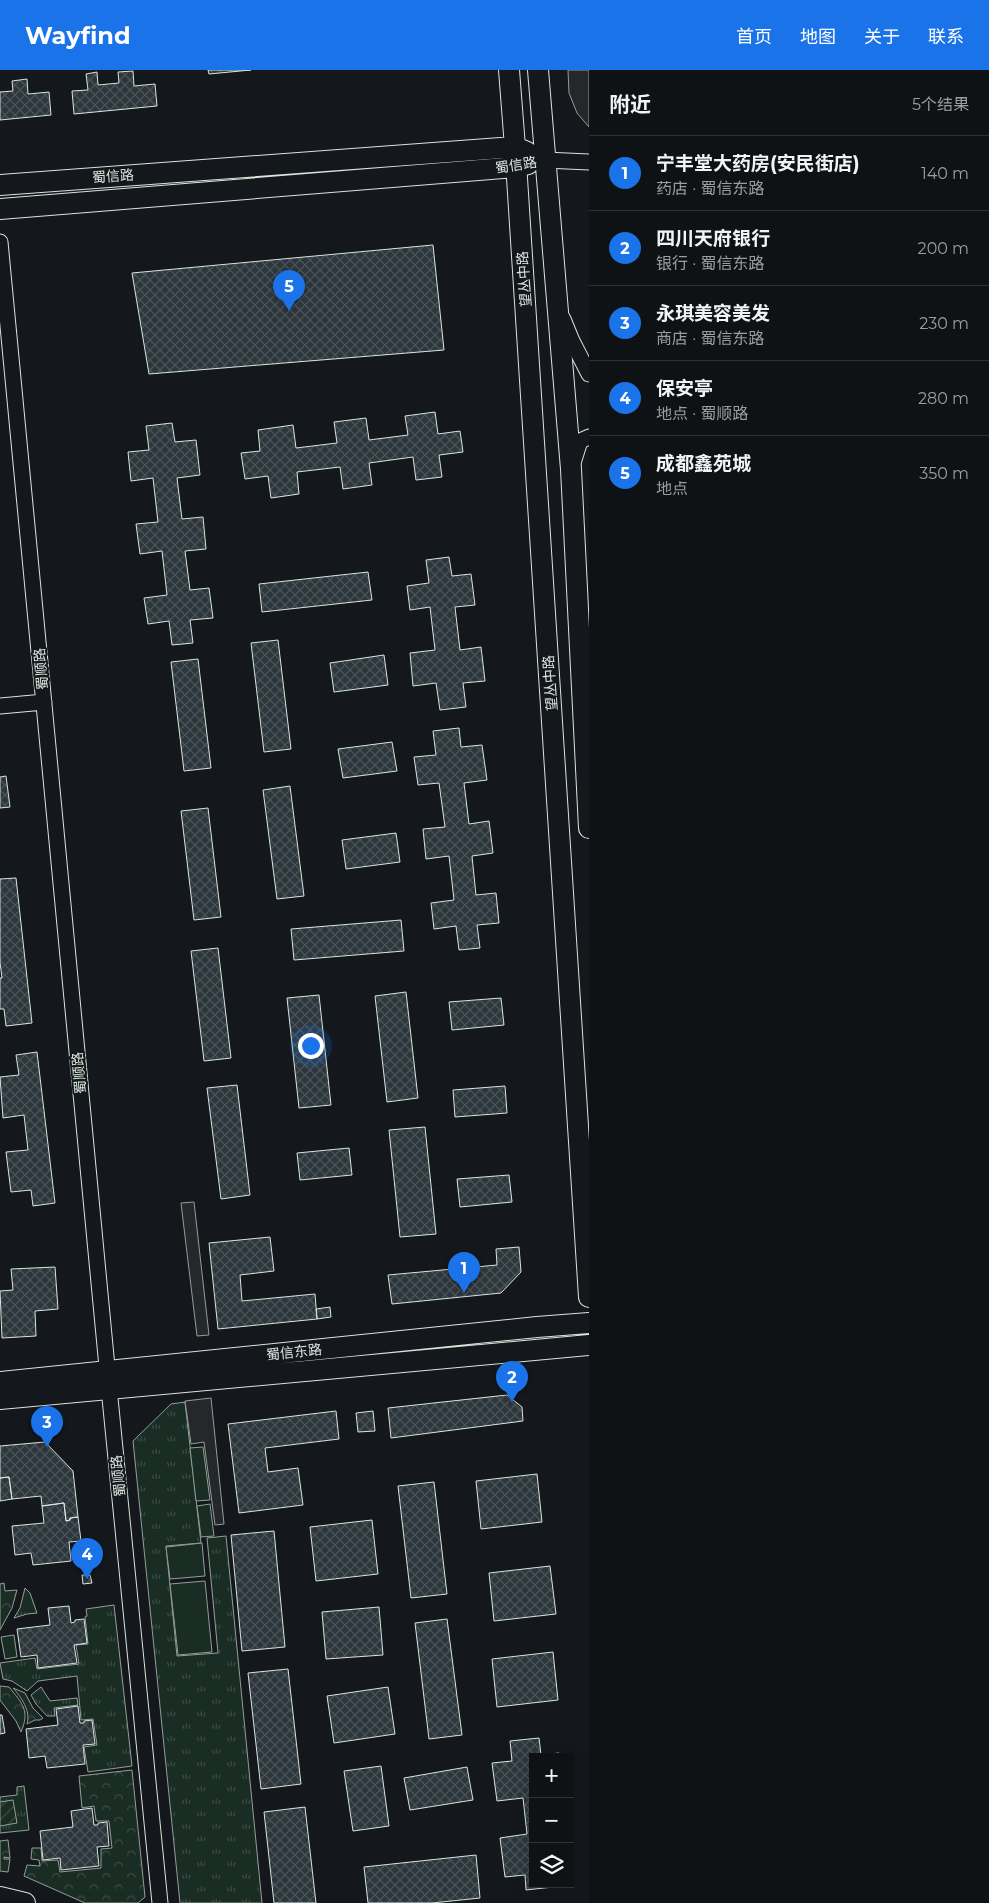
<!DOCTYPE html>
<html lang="zh">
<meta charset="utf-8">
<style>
body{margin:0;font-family:Montserrat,"Noto Sans SC",sans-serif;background:#181b1e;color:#f1f3f6}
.controls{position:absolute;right:15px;bottom:15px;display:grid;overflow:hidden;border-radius:0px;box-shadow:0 5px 20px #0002}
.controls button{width:45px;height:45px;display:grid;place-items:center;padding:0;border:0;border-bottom:1px solid #2f3234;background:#0f1215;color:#f1f3f6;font:25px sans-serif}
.you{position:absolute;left:310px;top:975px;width:18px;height:18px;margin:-12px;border:4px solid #fff;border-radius:50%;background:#1a73e8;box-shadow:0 0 0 8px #1a73e833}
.badge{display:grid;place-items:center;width:32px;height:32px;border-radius:50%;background:#1a73e8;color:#fff;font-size:16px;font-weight:700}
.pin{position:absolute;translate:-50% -41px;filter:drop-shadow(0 1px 2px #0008)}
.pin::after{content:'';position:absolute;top:26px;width:18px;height:15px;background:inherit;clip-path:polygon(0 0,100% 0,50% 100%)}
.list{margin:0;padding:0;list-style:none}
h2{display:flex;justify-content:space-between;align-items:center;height:65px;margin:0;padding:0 20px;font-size:21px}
h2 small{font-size:16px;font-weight:400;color:#9b9ea0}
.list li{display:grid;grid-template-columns:32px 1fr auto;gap:15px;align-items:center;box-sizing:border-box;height:75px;padding:0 20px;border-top:1px solid #2f3234}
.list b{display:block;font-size:19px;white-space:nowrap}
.list p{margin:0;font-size:16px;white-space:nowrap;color:#9b9ea0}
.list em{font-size:16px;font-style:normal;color:#9b9ea0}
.icon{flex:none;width:28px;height:28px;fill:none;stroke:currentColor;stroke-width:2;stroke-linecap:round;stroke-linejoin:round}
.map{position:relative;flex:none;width:589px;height:1833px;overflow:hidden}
header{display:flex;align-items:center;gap:30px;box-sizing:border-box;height:70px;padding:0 25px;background:#1a73e8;color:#fff}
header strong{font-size:24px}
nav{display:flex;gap:28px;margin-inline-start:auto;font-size:18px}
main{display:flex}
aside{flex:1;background:#0f1215}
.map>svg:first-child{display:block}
</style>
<header>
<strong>Wayfind</strong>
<nav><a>首页</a><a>地图</a><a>关于</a><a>联系</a></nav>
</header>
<main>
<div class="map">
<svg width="589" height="1833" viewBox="0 0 589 1833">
<defs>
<pattern id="grass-tufts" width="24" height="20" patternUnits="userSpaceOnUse" patternTransform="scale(1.25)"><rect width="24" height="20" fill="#1a2d24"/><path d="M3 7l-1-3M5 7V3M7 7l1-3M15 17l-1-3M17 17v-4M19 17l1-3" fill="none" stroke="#3b4b43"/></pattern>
<pattern id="forest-crowns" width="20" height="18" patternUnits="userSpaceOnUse" patternTransform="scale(1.25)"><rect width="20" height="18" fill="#1a2d24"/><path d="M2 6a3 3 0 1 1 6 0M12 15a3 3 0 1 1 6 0" fill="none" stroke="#3b4b43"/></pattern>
<pattern id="garden-furrows" width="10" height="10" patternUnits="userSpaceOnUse" patternTransform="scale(1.25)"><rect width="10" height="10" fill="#1a2d24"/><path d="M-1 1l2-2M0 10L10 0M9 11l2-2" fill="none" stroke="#3b4b43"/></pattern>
<pattern id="building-cross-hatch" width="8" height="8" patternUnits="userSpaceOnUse" patternTransform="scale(1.25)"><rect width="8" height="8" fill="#2c363c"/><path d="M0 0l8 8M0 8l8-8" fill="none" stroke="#4a5358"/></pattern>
</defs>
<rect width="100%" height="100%" fill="#14181c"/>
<!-- grass -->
<path fill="url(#grass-tufts)" stroke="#939e99" d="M185,1332l16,141 -35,3 11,110 41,-3 -11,-115 19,-2 36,367h-82l-47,-462 38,-37z
M25,1518l5,5 7,20 -10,1 -13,4 6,-10z
M114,1535l18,161 -44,6 -4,-25 13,-2 -4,-26 -12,1 -4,-44 -39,5 -11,10 -15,-10 -9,-2 -3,-16 35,-5 2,11 42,-5 -3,-19 12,-1 -3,-27 2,-1 -1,-7z
M41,1617l9,14 27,-3 1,7 -24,3 1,8h-8l-11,-12 -5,-9z
M24,1716l5,44 -29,3v-36l17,-2v-8z"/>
<!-- forest -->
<path fill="url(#forest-crowns)" stroke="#939e99" d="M4,1513l1,8 12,-1 -5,18 -12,22v-46z
M0,1616l9,1c14,17 21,24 12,45l-5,-11 -16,-21z
M13,1618l12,5 8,15 10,10 -3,2h-5l-8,4c4,-13 -6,-27 -14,-36z
M132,1700l13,127 -7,6h-53l-61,-27 3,-11 13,1 -1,-6 -8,-1 1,-11h9l1,13 16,-1 2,12 41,-4v-19l11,-1 -3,-27h-13l-2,-15 -12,2 -3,-32z
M8,1770l2,18 -6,-1v2h6l-2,13 -8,-1v-30z"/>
<!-- park -->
<path fill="#1a2d24" stroke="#939e99" d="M203,1377l7,53 -14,1 -6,-53z
M210,1434l4,32 -13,1 -4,-31z
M202,1473l3,33 -35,3 -4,-32z
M205,1511l7,71 -34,3 -8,-71z
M14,1565l3,22 -12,2 -4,-22z"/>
<!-- garden -->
<path fill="url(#garden-furrows)" stroke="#939e99" d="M13,1730l4,23 -17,3v-24z"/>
<!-- parking -->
<path fill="#24282b" stroke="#939e99" d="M568,0h21v57l-12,-14 -8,-20z
M194,1132l15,133 -12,1 -16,-133z
M211,1328l13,126 -9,1 -11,-83 -13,2 -6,-43z"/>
<!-- building -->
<path fill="url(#building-cross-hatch)" stroke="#d8e6dc" d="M208,0h43l-42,4z
M133,1l1,15 21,-2 2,22 -83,8 -2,-23 16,-1 -2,-16 11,-2 1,13 21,-2 -1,-11z
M27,9l1,15 21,-2 2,23 -51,5v-28l13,-1 -1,-10z
M433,175l11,105 -295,24 -17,-101z
M435,342l3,22 22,-3 3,21 -24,3 3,22 -26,3 -3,-23 -44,6 3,22 -29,4 -3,-22 -43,5 2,22 -28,4 -3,-22 -23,3 -4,-26 19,-2 -2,-21 35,-5 3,23 41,-5 -3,-21 32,-4 3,22 39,-5 -3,-19z
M172,353l3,19 21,-2 4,35 -23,3 5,41 21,-2 3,32 -21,2 5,39 19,-2 4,30 -23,2 3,23 -21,2 -3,-24 -21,3 -4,-26 23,-3 -5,-44 -22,3 -4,-30 22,-2 -5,-44 -22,3 -3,-29 21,-2 -3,-24z
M449,487l3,19 19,-2 4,31 -20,2 5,43 21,-3 4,34 -22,2 3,24 -26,3 -4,-27 -23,3 -3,-33 25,-3 -5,-43 -20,3 -3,-24 22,-3 -3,-23z
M368,502l4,28 -110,12 -3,-28z
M278,570l13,109 -27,3 -13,-109z
M384,585l4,30 -54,7 -4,-29z
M198,589l13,109 -27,3 -13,-109z
M459,658l2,19 21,-2 5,35 -23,3 5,41 20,-3 4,32 -21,3 4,39 20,-2 3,30 -22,2 3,23 -21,2 -3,-24 -22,3 -3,-26 23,-3 -5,-44 -23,3 -3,-30 22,-2 -6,-44 -21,2 -4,-28 22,-2 -3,-24z
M392,672l5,29 -54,7 -5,-29z
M6,706l4,31 -10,1v-31z
M290,716l14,110 -27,3 -14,-109z
M208,738l13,109 -27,3 -13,-109z
M396,763l4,29 -54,7 -4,-29z
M16,808l16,145 -26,3 -2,-17h-4v-31h2l-2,-16v-83z
M401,850l3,31 -110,9 -3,-31z
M218,878l13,110 -27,3 -13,-110z
M406,922l12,106 -31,4 -12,-106z
M319,925l12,110 -32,3 -12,-110z
M501,928l3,27 -52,5 -3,-28z
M37,982l18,151 -22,3 -2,-16 -20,2 -5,-40 22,-2 -4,-35 -21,3 -3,-41 19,-2 -3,-20z
M237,1015l13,110 -29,4 -14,-111z
M505,1016l2,27 -52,4 -2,-27z
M425,1057l11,107 -36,3 -11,-107z
M349,1078l3,27 -52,5 -3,-27z
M509,1105l3,27 -52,5 -3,-28z
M270,1167l4,34 -34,4 2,26 73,-7 2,25 -99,10 -9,-86z
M519,1177l2,25 -20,21 -109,11 -4,-29 109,-10 -1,-16z
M55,1197l3,42 -23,2 1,25 -34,2 -2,-47 13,-1 -2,-21z
M330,1237l1,10 -14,2 -1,-10z
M507,1325l15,12 1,14 -132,17 -3,-30z
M336,1341l3,28 -74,9 3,24 30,-4 5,37 -64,8 -11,-89z
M373,1341l2,20 -17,1 -2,-19z
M45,1372l28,29 5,46 -8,1v2l-4,1 -2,-18 -22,3 -1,-10 -29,3 -3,-22 -9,1v-32z
M537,1404l5,48 -61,7 -5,-48z
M9,1407l3,22 -12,2v-23z
M434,1412l13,112 -36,4 -13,-112z
M64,1433l2,18 4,-1v-2l8,-1 3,24 -12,1 2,19 -38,4 -2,-12 -16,2 -3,-29 32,-3 -2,-17z
M372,1450l6,54 -62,7 -6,-54z
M274,1461l11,116 -43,4 -11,-116z
M550,1496l6,48 -62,7 -5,-48z
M82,1505h8l2,8 -9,1z
M69,1536l2,17 4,-1v-2l9,-1 3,24 -13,2 3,18 -39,5 -1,-13 -16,2 -4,-28 33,-4 -2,-17z
M379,1537l4,48 -57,4 -4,-47z
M447,1549l15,116 -33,4 -14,-116z
M553,1582l5,48 -61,7 -5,-48z
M288,1599l13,115 -40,5 -13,-116z
M388,1617l7,47 -61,9 -7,-47z
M78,1636l2,17h4v-2l8,-1 3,24 -12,1 2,19 -38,4 -2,-12 -16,2 -3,-29 32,-4 -2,-16z
M0,1645h2l3,18 -5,1z
M539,1668l2,17 18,-2v4h-26v127h20v3l-27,3 -1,-15 -20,2 -5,-39 27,-4 -4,-36 -26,3 -5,-38 20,-2 -2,-20z
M381,1696l8,60 -36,5 -9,-60z
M467,1697l6,33 -63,10 -6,-32z
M305,1737l11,96h-42l-10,-91z
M92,1738l2,17h4v-2l9,-1 2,24 -12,1 2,19 -38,4 -1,-12 -17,2 -3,-29 33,-4 -2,-16z
M476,1785l4,43 -48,5h-64l-4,-36z"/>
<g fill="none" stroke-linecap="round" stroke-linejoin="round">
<defs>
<path id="minor" d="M545,90l44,2
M0,172l109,1146 51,515
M563,249l9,22 17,33
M573,393l7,-22 9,-4
M0,636l44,-4"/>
<path id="major" d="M509,0l6,77 74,1150
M538,0l33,399 18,359
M0,115l515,-38 12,5
M0,139l516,-42 12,-3
M0,1312l537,-55 52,-4
M0,1329l589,-54
M0,1827l25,6"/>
</defs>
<!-- minor casing -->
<use href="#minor" stroke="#d8e6dc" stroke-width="17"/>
<!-- major casing -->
<use href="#major" stroke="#d8e6dc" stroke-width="22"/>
<!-- minor -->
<use href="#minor" stroke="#14181c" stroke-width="15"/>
<!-- major -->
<use href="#major" stroke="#14181c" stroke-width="20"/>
</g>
<g text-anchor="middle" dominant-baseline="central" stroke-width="4" stroke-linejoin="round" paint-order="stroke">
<!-- street labels -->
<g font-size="14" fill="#d8e6dc" stroke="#14181c">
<text transform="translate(516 95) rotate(-9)">蜀信路</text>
<text transform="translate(113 106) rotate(-4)">蜀信路</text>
<text transform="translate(524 209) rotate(-94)">望丛中路</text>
<text transform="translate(41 599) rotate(-95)">蜀顺路</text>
<text transform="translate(550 613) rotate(-94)">望丛中路</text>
<text transform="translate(79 1003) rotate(-95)">蜀顺路</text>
<text transform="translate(294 1282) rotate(-6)">蜀信东路</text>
<text transform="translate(118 1406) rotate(-96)">蜀顺路</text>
</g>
</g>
</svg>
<div class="controls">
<button>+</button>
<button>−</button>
<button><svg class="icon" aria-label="layers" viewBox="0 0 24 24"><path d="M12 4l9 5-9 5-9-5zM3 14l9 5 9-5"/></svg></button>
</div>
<div class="you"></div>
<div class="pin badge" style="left:464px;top:1223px">1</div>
<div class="pin badge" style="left:512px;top:1332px">2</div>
<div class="pin badge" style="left:47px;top:1377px">3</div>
<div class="pin badge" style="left:87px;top:1509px">4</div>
<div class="pin badge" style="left:289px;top:241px">5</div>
</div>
<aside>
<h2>附近<small>5个结果</small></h2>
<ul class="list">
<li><span class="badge">1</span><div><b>宁丰堂大药房(安民街店)</b><p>药店 · 蜀信东路</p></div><em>140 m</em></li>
<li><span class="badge">2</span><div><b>四川天府银行</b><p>银行 · 蜀信东路</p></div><em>200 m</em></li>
<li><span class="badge">3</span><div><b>永琪美容美发</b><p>商店 · 蜀信东路</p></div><em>230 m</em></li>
<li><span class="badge">4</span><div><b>保安亭</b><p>地点 · 蜀顺路</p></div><em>280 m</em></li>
<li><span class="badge">5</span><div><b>成都鑫苑城</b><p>地点</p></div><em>350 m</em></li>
</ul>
</aside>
</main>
